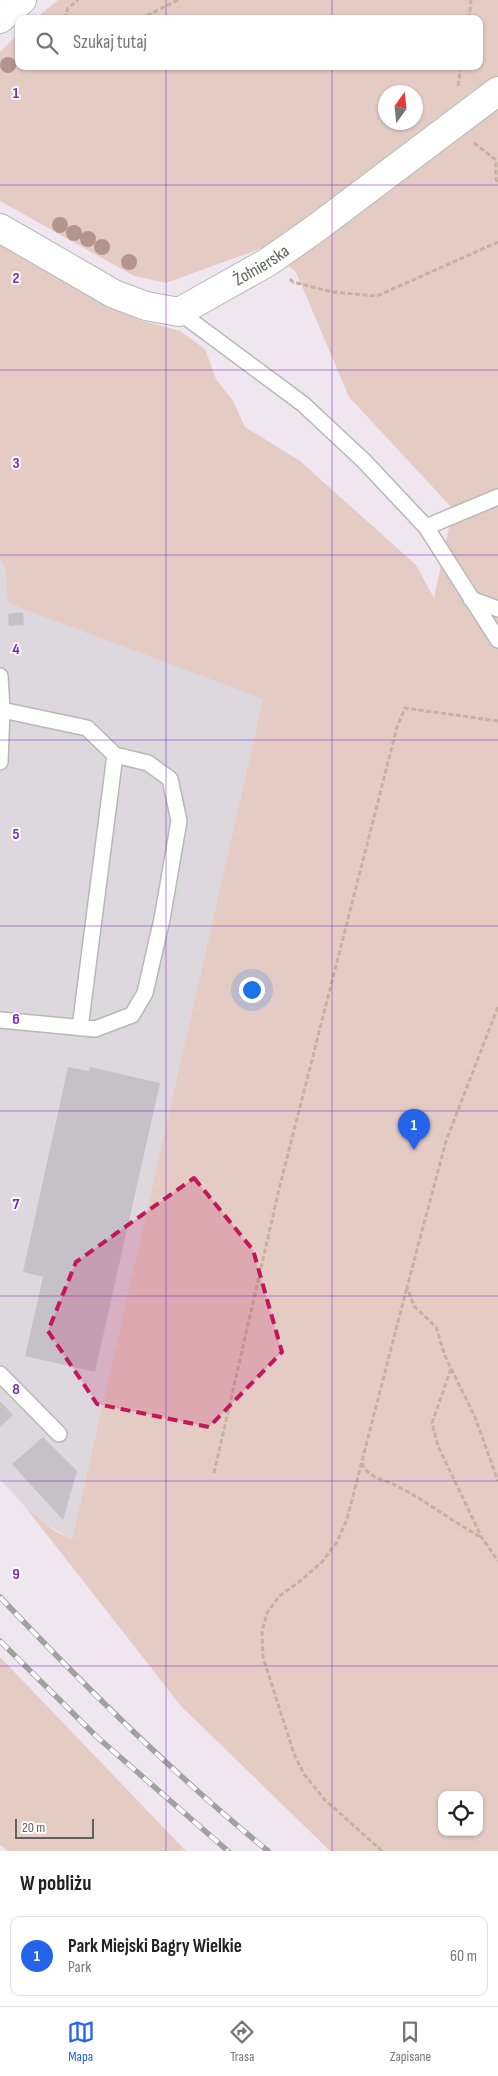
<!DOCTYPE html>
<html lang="pl">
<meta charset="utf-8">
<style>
body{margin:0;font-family:"Sofia Sans Condensed",sans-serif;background:#f6f6f6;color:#222}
.controls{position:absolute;right:15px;bottom:15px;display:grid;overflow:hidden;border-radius:10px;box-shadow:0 1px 4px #0004}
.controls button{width:45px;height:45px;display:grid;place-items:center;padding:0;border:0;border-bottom:1px solid #e0e0e0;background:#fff;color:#222;font:25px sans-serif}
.compass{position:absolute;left:378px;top:85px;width:45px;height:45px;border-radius:50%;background:#fff;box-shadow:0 1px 4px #0004;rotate:15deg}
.scale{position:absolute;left:15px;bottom:12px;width:79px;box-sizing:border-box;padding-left:5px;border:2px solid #5f655e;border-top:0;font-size:14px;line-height:18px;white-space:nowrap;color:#5f655e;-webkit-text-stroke:4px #fff;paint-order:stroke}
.you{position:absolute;left:251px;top:989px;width:18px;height:18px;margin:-12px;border:4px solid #fff;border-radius:50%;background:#1a73e8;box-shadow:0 0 0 8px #1a73e833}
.badge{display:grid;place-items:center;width:32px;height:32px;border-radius:50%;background:#2563eb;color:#fff;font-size:16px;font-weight:700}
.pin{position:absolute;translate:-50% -41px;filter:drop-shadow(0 1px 2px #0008)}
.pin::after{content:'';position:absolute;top:26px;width:18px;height:15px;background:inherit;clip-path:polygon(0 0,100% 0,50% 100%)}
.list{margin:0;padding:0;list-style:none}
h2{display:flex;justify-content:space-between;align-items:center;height:65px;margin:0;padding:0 20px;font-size:21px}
h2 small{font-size:16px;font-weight:400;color:#767676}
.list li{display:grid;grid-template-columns:32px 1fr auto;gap:15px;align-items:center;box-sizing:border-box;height:80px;margin:0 10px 10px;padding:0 10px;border:1px solid #e0e0e0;border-radius:10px}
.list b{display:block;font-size:19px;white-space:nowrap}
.list p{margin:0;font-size:16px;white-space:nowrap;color:#767676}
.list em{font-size:16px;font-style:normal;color:#767676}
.icon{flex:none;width:28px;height:28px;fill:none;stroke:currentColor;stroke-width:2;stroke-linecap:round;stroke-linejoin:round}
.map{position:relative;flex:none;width:498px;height:1851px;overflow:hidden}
.search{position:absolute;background:#fff;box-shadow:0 1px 4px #0004;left:15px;right:15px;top:15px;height:55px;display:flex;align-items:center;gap:12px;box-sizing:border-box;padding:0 18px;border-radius:10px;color:#767676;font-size:19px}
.sheet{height:155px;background:#fff}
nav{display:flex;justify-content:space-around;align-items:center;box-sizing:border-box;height:70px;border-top:1px solid #e0e0e0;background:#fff;font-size:14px;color:#767676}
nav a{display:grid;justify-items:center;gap:2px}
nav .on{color:#2563eb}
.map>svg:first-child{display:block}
</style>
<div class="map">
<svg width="498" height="1851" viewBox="0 0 498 1851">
<rect width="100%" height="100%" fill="#efe6ef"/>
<!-- industrial -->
<path fill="#ddd8de" d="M0,420l264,275 -192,844 -30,-17 -16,-14 -26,-29z"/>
<!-- green -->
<path fill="#e4ccc5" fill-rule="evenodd" d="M58,0h440v1851h-168l-149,-145 -155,-198 29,23 17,8 191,-840 -255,-96 -2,-32 -6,-15v-312l139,76 41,11 25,18 11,30 17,22 12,26 55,34 116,104 18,33 19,-89 -104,-112 -53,-125 -31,-25 -99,36 -32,-7 -134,-75v-149l19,-19v33h460v-47h-444zM386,92h30v30h-30zM442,1795h37v37h-37z
M0,1657l186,194h-178l-8,-6z"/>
<!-- building -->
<path fill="#c6c1c7" d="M23,612l1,13 -15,1 -1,-12z
M68,1067l21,4 1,-4 70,16 -65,289 -70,-16 18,-79 -20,-5z
M0,1401l13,14 -13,12z
M43,1437l34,34 -14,49 -51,-56z"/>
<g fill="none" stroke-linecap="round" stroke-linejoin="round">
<defs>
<path id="lane" d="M179,312l124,92 61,57 62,66 72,113
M426,527l72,-30
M471,599l27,10
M0,676l2,34 -2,52
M0,1020l95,9 37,-14 13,-22 17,-74 17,-98 -9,-42 -22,-16 -33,-8 -28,-27 -85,-18
M80,1028l35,-273
M0,1374l59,60"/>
<g id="street">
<path d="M0,19l22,-19"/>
<path id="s1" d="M0,228l114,66 32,12 33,6 89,-50 47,-33 183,-138"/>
</g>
</defs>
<!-- lane casing -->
<use href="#lane" stroke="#b4bab3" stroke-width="18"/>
<!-- street casing -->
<use href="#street" stroke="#b4bab3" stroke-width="30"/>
<!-- path -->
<path stroke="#c4b29f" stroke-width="3" stroke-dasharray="5 2.5" stroke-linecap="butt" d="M64,19l4,-11 10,-8
M140,19l38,-19
M469,19l2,-19
M458,86l3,-20
M474,143l22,17v19l2,5
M290,279l3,3 39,10 45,4 121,-54
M498,1007l-52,134 -39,146 7,19 22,21 9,29 30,61 23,64
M451,1369l-19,54 6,23 44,92 16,23
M362,1463c5,14 20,16 31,21 31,15 58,37 88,53
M214,1473l66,-288 117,-458 8,-19 93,13
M382,1851l-57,-51 -21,-26 -10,-20 -31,-97 -1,-26 5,-18 12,-17 20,-14 23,-20 15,-20 10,-23 60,-232"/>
<!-- lane -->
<use href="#lane" stroke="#fff" stroke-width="15"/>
<!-- street -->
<use href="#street" stroke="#fff" stroke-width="28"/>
<defs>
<path id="rail" d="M0,1597c85,90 172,176 268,254
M0,1641l97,96 131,114"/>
</defs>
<!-- rail casing -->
<use href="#rail" stroke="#9fa29f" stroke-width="5.5"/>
<!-- rail -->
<use href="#rail" stroke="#fff" stroke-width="4" stroke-dasharray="11" stroke-linecap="butt"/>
</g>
<!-- trees -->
<g fill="#b4948e">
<circle cx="8" cy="65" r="8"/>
<circle cx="60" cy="225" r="8"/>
<circle cx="74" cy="233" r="8"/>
<circle cx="88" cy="239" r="8"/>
<circle cx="102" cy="247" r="8"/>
<circle cx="129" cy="262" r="8"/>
</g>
<!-- marked area -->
<path fill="#c2185b" fill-opacity="0.2" stroke="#c2185b" stroke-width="4" stroke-dasharray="10 6" stroke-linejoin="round" d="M194,1178l59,72 29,102 -73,75 -112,-23 -49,-73 28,-69z"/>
<!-- grid -->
<path fill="none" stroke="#7b2cbf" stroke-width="1" stroke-opacity="0.55" d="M166,0v19M332,0v19M166,66v1785M332,66v1785M0,185h498M0,370h498M0,555h498M0,740h498M0,926h498M0,1111h498M0,1296h498M0,1481h498M0,1666h498"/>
<g text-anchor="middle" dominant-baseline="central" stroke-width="4" stroke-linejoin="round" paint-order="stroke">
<!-- street labels -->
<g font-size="18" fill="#5f655e" stroke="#fff">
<text stroke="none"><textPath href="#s1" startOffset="294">Żołnierska</textPath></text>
</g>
</g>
<g font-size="16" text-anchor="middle" font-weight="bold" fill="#7b2cbf" stroke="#fff" stroke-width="4" stroke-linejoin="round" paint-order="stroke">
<text x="16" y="98">1</text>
<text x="16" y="283">2</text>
<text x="16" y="468">3</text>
<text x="16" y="654">4</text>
<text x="16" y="839">5</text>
<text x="16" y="1024">6</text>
<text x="16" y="1209">7</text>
<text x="16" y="1394">8</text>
<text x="16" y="1579">9</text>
</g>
</svg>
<div class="controls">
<button><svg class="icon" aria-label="locate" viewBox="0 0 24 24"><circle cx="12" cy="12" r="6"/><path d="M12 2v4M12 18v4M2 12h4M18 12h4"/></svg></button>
</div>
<svg class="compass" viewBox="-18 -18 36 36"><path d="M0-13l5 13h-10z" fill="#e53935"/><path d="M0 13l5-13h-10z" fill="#767676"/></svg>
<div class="scale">20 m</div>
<div class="you"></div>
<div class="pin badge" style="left:414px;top:1150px">1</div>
<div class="search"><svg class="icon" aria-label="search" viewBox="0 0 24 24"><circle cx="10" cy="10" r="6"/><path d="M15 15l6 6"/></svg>Szukaj tutaj</div>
</div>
<section class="sheet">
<h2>W pobliżu<small></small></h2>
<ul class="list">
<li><span class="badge">1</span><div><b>Park Miejski Bagry Wielkie</b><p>Park</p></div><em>60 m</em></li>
</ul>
</section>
<nav>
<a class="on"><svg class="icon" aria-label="map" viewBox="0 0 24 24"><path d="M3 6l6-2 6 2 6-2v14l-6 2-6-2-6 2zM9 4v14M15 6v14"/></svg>Mapa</a>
<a><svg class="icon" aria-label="directions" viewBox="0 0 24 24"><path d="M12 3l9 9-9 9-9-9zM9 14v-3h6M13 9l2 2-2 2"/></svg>Trasa</a>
<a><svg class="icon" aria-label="saved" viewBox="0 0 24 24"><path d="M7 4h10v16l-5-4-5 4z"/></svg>Zapisane</a>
</nav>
